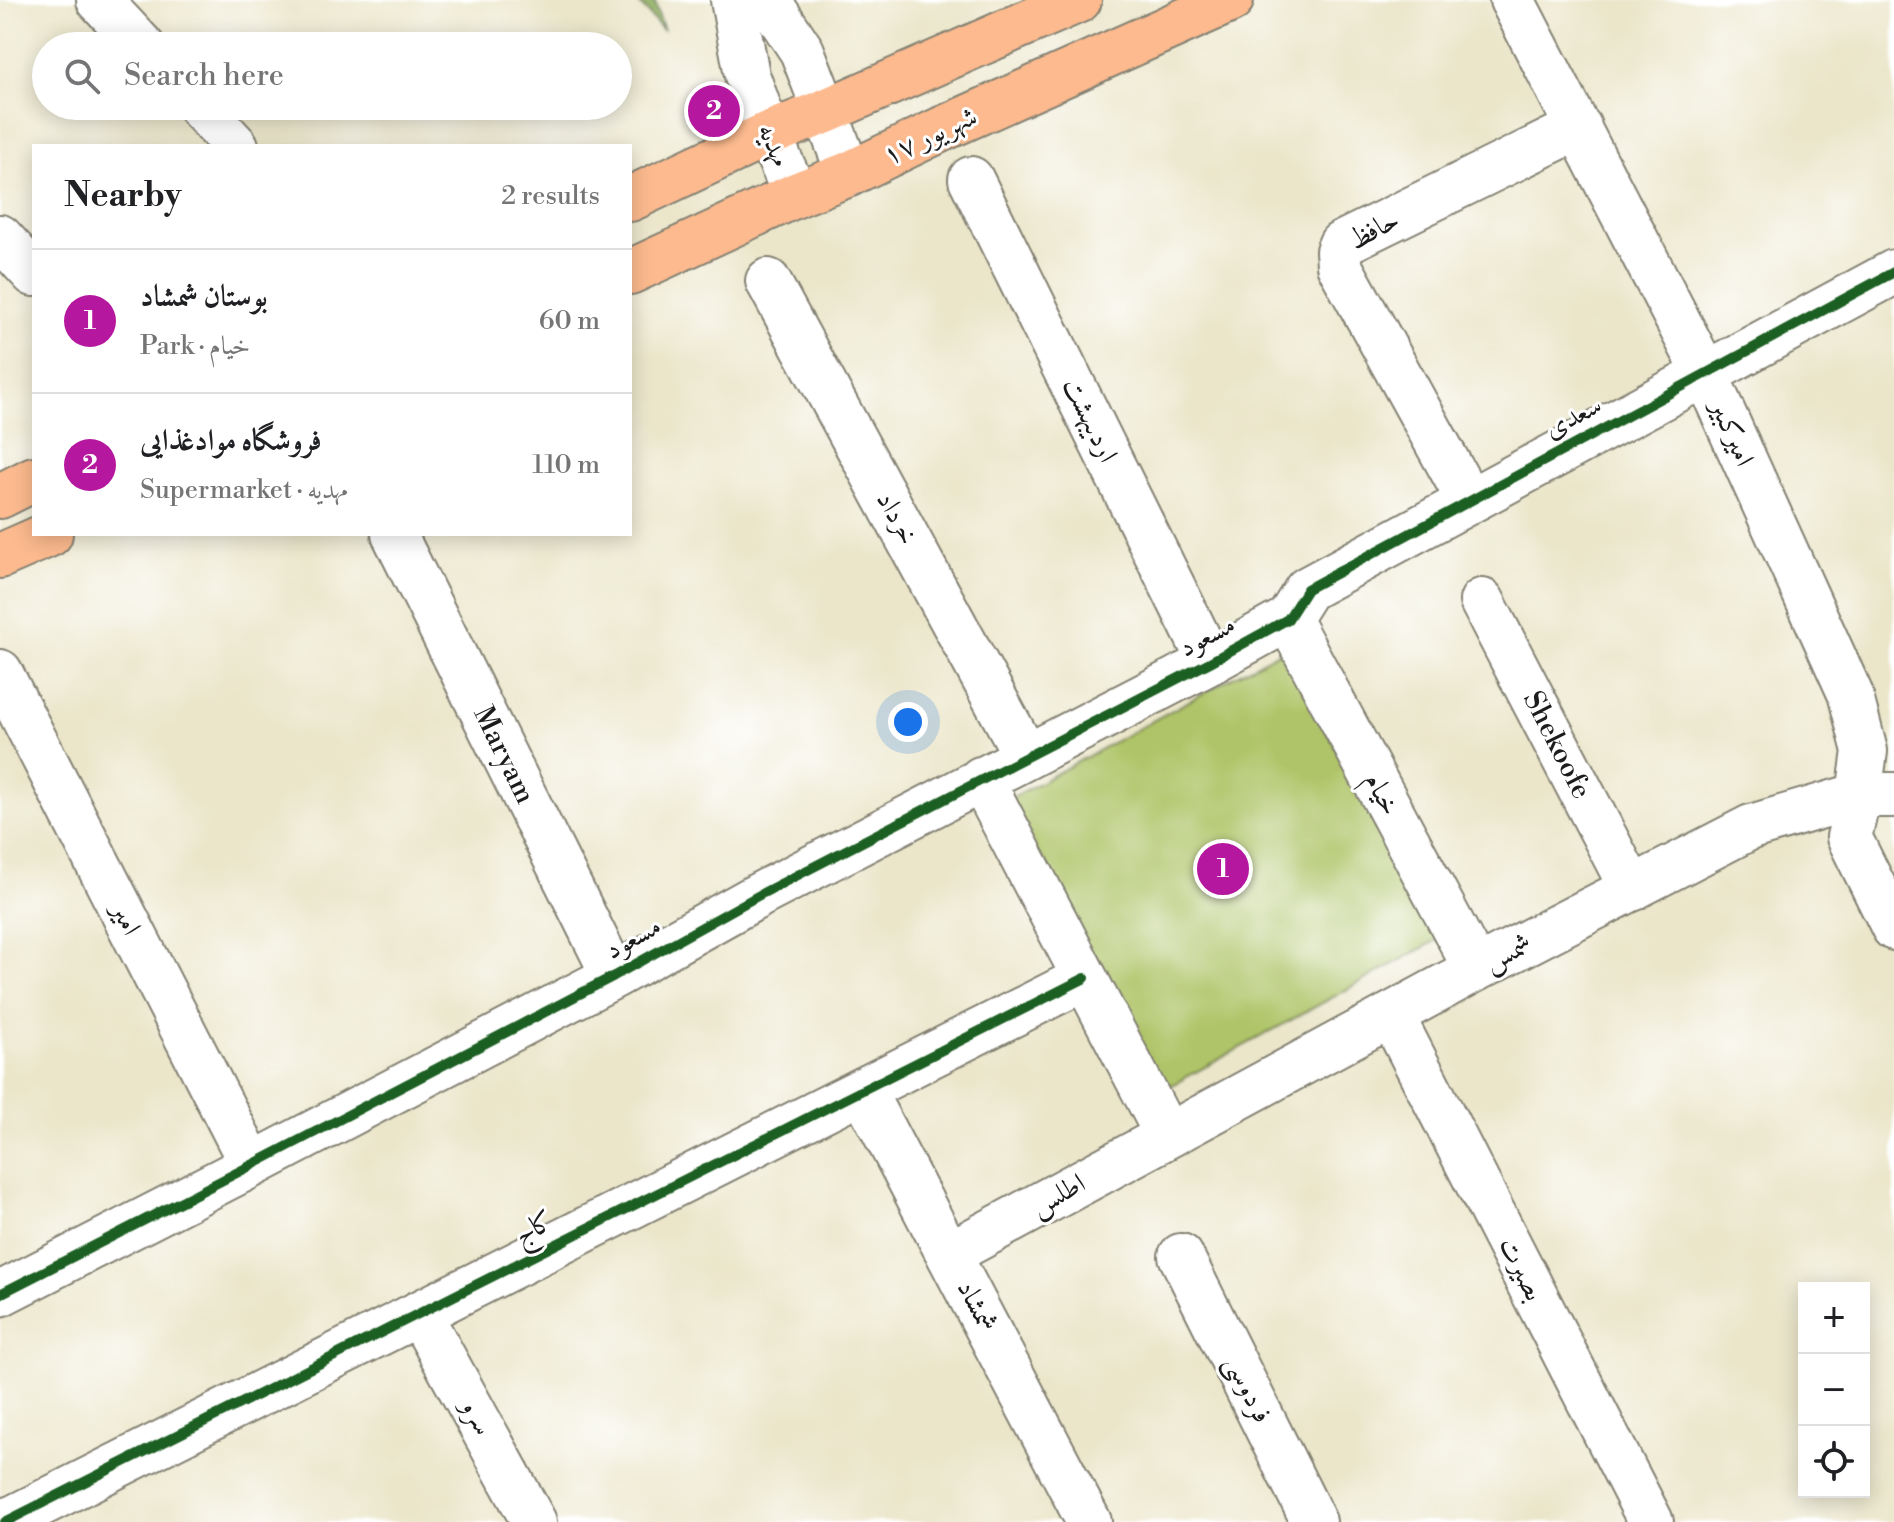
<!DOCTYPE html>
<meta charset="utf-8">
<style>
body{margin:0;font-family:"Libre Bodoni",Amiri,serif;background:#f6f6f6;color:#202124}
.controls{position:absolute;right:24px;bottom:24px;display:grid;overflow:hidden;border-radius:0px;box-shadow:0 4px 20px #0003}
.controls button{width:72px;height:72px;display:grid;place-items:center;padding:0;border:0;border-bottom:2px solid #e0e0e0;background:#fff;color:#202124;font:40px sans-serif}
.you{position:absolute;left:908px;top:722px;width:28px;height:28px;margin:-20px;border:6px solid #fff;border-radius:50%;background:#1a73e8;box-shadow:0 0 0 12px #1a73e833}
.badge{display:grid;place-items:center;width:52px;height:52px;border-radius:50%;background:#b5179e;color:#fff;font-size:26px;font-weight:700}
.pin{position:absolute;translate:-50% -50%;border:4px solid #fff;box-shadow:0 2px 8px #0006}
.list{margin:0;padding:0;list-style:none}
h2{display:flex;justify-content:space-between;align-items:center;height:104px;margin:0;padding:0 32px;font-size:34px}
h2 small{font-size:26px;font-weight:400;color:#757577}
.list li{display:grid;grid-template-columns:52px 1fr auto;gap:24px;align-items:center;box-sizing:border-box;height:144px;padding:0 32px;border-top:2px solid #e0e0e0}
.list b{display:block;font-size:30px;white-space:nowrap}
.list p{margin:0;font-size:26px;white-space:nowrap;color:#757577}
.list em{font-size:26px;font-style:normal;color:#757577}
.icon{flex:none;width:44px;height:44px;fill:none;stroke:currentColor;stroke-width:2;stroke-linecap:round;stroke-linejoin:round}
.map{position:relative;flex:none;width:1894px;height:1522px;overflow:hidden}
.search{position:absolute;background:#fff;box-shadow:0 4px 20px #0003;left:32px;top:32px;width:600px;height:88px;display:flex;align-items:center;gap:20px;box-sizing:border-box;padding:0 28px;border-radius:44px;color:#757577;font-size:30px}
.panel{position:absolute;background:#fff;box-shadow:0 4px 20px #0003;left:32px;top:144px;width:600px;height:392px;border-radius:0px}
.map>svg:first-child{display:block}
</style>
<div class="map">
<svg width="1894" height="1522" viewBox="0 0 1894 1522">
<rect width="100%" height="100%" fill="#fff"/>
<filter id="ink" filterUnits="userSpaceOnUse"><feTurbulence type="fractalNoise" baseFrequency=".0125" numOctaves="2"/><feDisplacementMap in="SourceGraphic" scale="16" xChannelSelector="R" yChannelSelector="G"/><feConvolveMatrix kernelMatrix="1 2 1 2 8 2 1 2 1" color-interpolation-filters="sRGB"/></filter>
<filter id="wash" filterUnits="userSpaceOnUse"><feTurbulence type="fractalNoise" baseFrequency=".006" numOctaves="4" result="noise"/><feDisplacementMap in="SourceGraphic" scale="32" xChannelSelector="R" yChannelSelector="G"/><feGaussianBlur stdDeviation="1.8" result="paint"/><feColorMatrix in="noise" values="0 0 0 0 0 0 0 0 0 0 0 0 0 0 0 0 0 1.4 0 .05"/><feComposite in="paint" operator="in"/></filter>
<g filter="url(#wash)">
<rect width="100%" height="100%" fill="#ebe6ca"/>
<!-- green -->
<path fill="#afc468" stroke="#667042" stroke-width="2" d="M1282,650l159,288 -276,151 -159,-288z"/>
<!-- forest -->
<path fill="#8baa5c" stroke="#54633c" stroke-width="2" d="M636,0h18l10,31z"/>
</g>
<g filter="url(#ink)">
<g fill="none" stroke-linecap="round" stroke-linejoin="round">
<defs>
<path id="minor" d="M99,0l43,46
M733,0l14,75 21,59 28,61
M768,0l34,51 47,123
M1512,0l193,373 145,320 15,58 -6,44 -10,42 45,91
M199,106l37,40
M971,179l239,483
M0,237l34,37
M768,281l258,475
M1469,501l-130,-236 -1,-14 3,-7 238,-117
M394,534l220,442
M1482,601l150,288
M1288,619l188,350
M0,672l252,493
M981,779l186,356
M1392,1016l259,506
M863,1091l226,431
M949,1254l527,-285 275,-142 108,-32h35
M1181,1256l133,266
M0,1294l252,-129 362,-189 149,-83 447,-231 78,-43 19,-30 587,-317
M419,1313l115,209
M5,1522l1080,-544"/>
<path id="major" d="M630,199l138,-65 58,-23 253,-111
M630,272l166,-77 53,-21 93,-45 289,-129
M0,496l34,-17
M0,556l50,-22"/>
</defs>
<!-- minor casing -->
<use href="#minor" stroke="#848173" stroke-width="48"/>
<!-- major casing -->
<use href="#major" stroke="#848173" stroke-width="48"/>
<!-- minor -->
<use href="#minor" stroke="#fff" stroke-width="44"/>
<!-- major -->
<use href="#major" stroke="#fcba8e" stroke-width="44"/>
<defs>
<path id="cycleway" d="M0,1294l252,-129 362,-189 149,-83 447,-231 78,-43 19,-30 587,-317
M5,1522l1080,-544"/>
</defs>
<!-- cycleway casing -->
<use href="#cycleway" stroke="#fff" stroke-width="15"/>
<!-- cycleway -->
<use href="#cycleway" stroke="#1b5e20" stroke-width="10"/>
</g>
</g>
<g text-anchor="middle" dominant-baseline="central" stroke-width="6" stroke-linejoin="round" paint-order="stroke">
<!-- street labels -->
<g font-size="28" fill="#1c1c1c" stroke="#fff">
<text transform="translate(930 136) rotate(-25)">۱۷ شهریور</text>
<text transform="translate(774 145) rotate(67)">مهدیه</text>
<text transform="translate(1374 230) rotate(-29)">حافظ</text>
<text transform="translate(1573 417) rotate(-28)">سعدی</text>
<text transform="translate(1090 420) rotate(64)">اردیبهشت</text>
<text transform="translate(1732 433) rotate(66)">امیرکبیر</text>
<text transform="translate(897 518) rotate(61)">خرداد</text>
<text transform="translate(1207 636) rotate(-28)">مسعود</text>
<text transform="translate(1557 745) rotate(63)">Shekoofe</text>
<text transform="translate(504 755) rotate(64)">Maryam</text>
<text transform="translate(1382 794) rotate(62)">خیام</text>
<text transform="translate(126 919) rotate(63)">امیر</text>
<text transform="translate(633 938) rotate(-29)">مسعود</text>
<text transform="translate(1508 953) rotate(-27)">شمس</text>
<text transform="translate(1058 1195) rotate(-29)">اطلس</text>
<text transform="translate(534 1228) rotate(-27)">کاج</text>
<text transform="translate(1521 1269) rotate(63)">بصیرت</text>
<text transform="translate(977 1306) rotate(62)">شمشاد</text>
<text transform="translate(1248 1389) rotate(63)">فردوسی</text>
<text transform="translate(477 1417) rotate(61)">سرو</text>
</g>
</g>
</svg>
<div class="controls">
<button>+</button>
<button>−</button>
<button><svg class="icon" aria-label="locate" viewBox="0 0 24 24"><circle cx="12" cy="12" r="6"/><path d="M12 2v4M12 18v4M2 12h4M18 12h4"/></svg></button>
</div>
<div class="you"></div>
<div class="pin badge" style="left:1223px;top:869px">1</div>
<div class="pin badge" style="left:714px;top:111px">2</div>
<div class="search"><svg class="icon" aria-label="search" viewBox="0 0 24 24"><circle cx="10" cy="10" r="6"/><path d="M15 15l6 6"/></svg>Search here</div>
<section class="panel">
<h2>Nearby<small>2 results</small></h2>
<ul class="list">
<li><span class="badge">1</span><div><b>بوستان شمشاد</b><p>Park · خیام</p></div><em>60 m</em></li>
<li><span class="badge">2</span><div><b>فروشگاه موادغذایی</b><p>Supermarket · مهدیه</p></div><em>110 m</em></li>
</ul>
</section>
</div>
